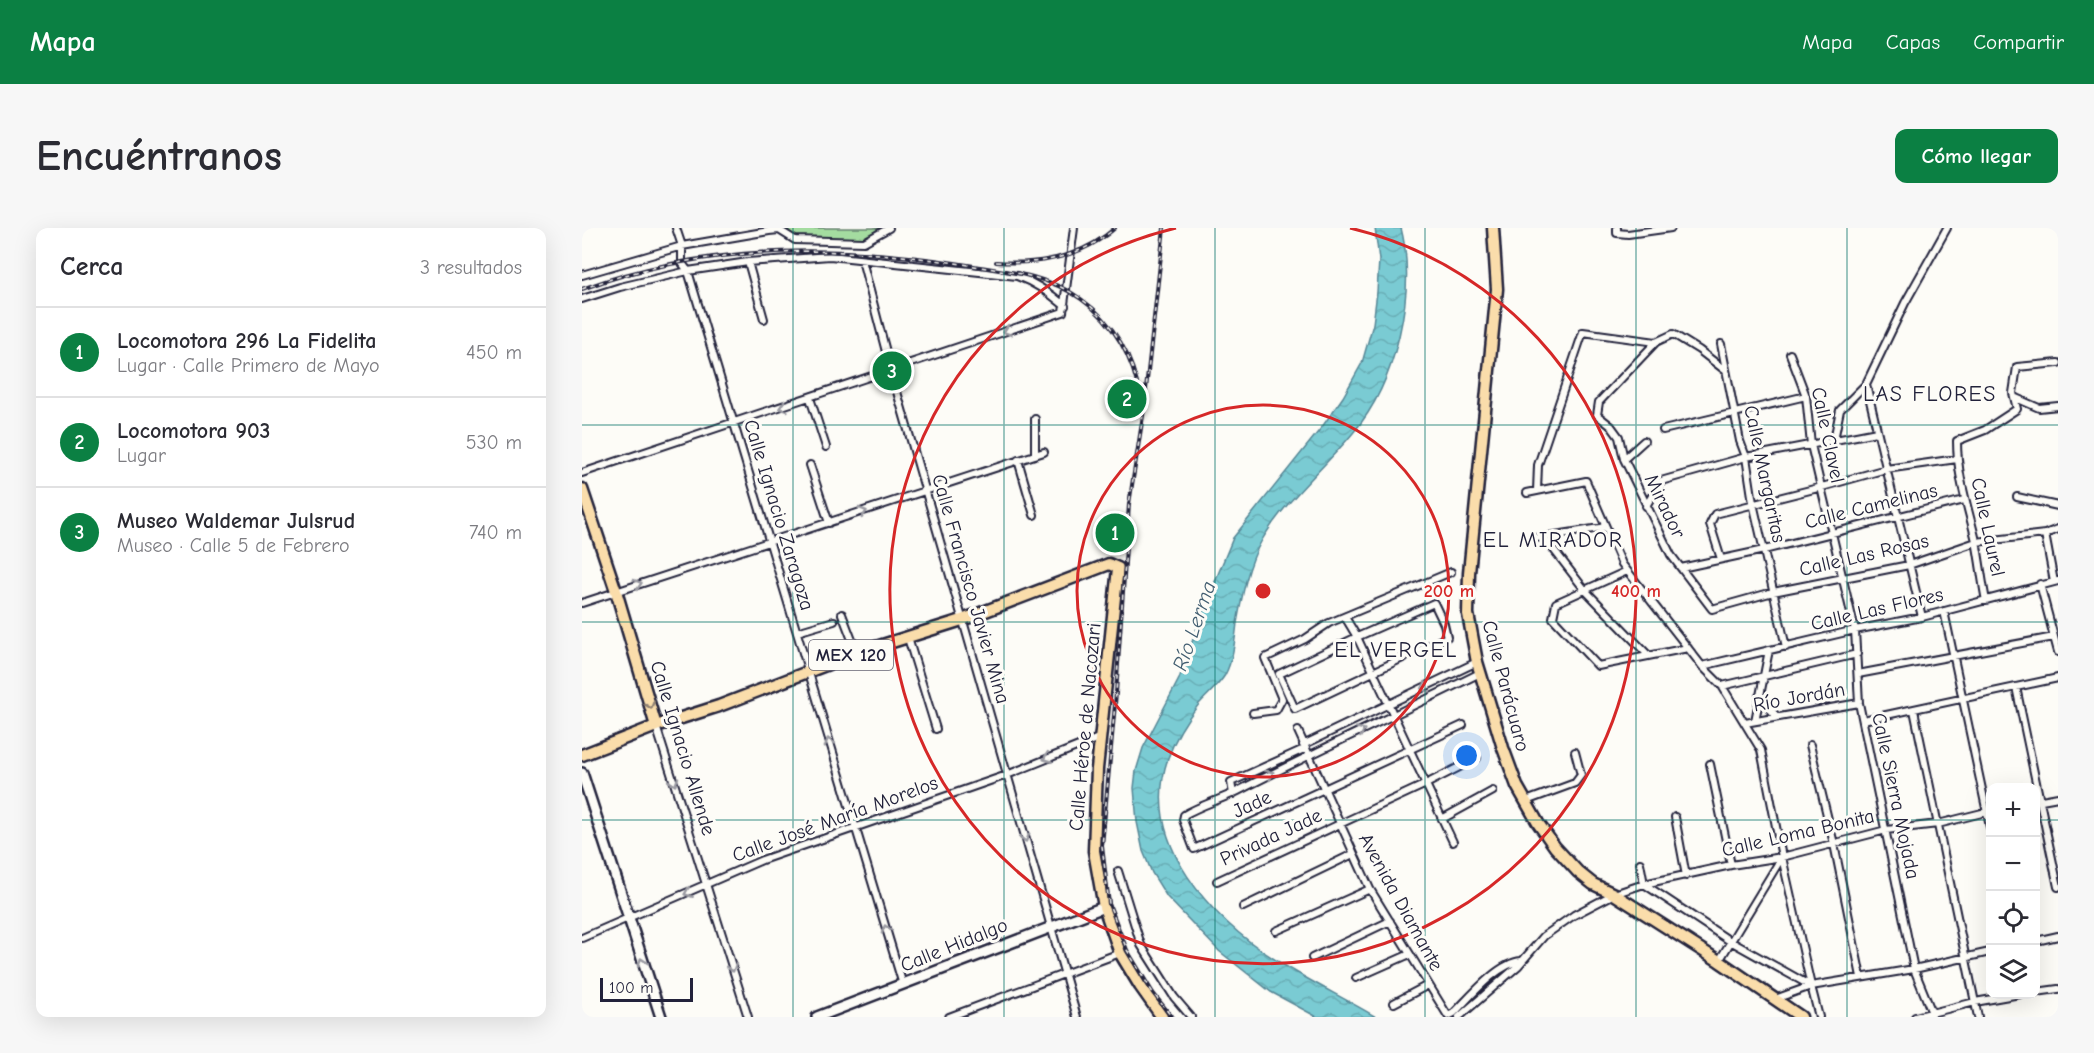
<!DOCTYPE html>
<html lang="es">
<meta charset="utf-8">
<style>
body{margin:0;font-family:"Comic Neue",sans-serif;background:#f7f7f7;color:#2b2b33}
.controls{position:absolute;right:18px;bottom:18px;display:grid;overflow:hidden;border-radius:12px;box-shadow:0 6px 24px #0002}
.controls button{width:54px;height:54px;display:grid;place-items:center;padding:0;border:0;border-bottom:2px solid #e1e1e2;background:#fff;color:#2b2b33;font:30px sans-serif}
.scale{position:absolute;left:18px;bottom:15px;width:93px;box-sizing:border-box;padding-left:6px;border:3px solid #22223b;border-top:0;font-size:16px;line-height:21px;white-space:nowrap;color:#22223b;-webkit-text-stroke:4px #fdfcf7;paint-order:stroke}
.you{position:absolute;left:885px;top:528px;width:21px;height:21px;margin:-15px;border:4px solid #fff;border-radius:50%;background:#1a73e8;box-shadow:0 0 0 9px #1a73e833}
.badge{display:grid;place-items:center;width:39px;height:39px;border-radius:50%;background:#0b8043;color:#fff;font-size:20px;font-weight:700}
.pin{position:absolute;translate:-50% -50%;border:3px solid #fff;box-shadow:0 2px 6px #0006}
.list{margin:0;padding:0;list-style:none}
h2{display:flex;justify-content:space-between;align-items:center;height:78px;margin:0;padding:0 24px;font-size:26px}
h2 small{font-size:20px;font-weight:400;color:#7c7c81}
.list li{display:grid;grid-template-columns:39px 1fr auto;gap:18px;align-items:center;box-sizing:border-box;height:90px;padding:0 24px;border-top:2px solid #e1e1e2}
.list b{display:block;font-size:22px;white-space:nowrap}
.list p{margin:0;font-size:20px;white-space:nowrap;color:#7c7c81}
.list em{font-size:20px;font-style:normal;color:#7c7c81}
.icon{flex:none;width:33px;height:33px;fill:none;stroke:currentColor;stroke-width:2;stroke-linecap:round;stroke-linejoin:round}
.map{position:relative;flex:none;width:1476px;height:789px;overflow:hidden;border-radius:12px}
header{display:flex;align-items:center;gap:36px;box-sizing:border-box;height:84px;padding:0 30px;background:#0b8043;color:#fff}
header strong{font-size:28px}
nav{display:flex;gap:33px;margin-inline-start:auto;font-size:21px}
.intro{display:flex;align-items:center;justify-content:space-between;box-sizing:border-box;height:144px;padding:0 36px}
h1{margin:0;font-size:42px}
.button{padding:15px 27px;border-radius:12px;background:#0b8043;color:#fff;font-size:21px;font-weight:700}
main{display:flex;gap:36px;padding:0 36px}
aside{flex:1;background:#fff;border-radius:12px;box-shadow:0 6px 24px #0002}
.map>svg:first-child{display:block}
</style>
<header>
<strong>Mapa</strong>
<nav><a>Mapa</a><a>Capas</a><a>Compartir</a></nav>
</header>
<div class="intro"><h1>Encuéntranos</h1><a class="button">Cómo llegar</a></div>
<main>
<aside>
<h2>Cerca<small>3 resultados</small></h2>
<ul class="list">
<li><span class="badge">1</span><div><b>Locomotora 296 La Fidelita</b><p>Lugar · Calle Primero de Mayo</p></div><em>450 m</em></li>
<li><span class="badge">2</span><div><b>Locomotora 903</b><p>Lugar</p></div><em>530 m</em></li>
<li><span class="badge">3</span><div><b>Museo Waldemar Julsrud</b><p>Museo · Calle 5 de Febrero</p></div><em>740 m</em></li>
</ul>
</aside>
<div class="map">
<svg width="1476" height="789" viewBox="0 0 1476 789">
<defs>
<pattern id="water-waves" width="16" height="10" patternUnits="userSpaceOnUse" patternTransform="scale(1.5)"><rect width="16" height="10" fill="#7acbd3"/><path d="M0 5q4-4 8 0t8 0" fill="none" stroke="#69aeb6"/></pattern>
</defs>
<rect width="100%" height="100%" fill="#fdfcf7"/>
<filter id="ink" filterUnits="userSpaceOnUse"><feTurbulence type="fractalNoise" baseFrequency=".0167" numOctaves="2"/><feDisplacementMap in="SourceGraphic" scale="12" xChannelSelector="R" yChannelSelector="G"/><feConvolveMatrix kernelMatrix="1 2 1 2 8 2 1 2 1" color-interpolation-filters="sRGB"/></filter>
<g filter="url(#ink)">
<!-- garden -->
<path fill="#a4dca0" stroke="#637f6e" stroke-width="1.5" d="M205,0h92l-14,11 -72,-2z"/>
<!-- water -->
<path fill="url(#water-waves)" stroke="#578796" stroke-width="1.5" d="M793,0h26c16,64 -5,155 -48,205 -28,34 -70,70 -91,107 -14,24 -20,56 -25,83 -2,17 -4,37 -12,52 -6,10 -18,20 -26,29 -13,16 -24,34 -31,54 -29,85 44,162 111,204 32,20 65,36 97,55h-59l-46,-25 -52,-41 -52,-54 -15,-24 -9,-22 -6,-29 -3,-34 2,-17 7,-23 36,-69 25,-71 29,-70 89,-111 21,-30 19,-34 11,-39 4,-32 2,-32z"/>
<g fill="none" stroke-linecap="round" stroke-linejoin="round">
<defs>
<path id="street" d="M94,0l6,18v17l6,8 215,714
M1035,0v5l11,1 43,-6
M280,32l29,111 186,646
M166,34l16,57
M0,47l100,-29 87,-15 10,-1 16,10 69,2 25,-14
M0,71l38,-12 68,-16 60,-9 82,-6 187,20c19,7 33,17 48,30
M1139,116l19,97 6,16 7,46 33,144
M1208,126l16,42 5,49 44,185 4,73 55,266 18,44
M1144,143l-27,-21 -26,-16 -17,8 -57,60 -2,13 14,11 8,11 5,22 47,96 41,54 61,-17 136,-27 67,-23 69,-8 13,-5
M1284,156l56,233
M228,170l16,49
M1434,170l23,10 19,-2
M1081,202l143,-34
M1252,212l6,-30 26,-26 39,-81 42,-75
M453,227v-36
M1042,231l20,-18
M436,232l16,55
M228,237l19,58
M0,245l481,-161 11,-84
M955,263l1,-26 45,-133 73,10
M945,265l59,-12 36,83 80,102 20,20 39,64 21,107 29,129 8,31
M1435,269l41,9
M1064,278l15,-25 85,-24 131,-25
M1463,306l9,48
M962,309l41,53 63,65
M942,312l82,-13
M1139,331l-11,-35 5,-10 107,-27 64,-18 71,-10
M1099,340l83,-18 200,-50
M1045,343l-71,32 -3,15 45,48 90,-18
M1458,356l18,68
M1404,373c-4,-20 -6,-40 -10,-60 -8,-34 -19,-65 -19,-100l28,-11 32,-21 -4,-16 4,-26 41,-4
M0,375l462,-151
M852,375l10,21 3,13 -152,72 -16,-35 78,-37z
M1362,383l46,216
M260,386l15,39
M763,389l12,20 96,205
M215,404l37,-11
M326,410l28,91
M1120,438l153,-36 67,-13 136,-36
M1276,446l196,-37
M1140,458l135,-32
M1434,459l42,200
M1177,468l18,21
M1332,482l64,307
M671,485l23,-3 6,-11 -17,-41 40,-19 24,-16 122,-51
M1281,492l195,-42
M1173,493l14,-71
M1163,495l114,-20
M881,497l-269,124 -11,-29 1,-5c17,-10 36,-15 54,-24 80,-41 162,-78 242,-118
M74,498l92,291
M716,503l72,158 78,127 6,-3c16,-16 44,-50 67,-52
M721,517l174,-83
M1228,517l24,99 27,133
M1128,536l21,101
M651,566l-2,-12 73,-33
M944,573l49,-18 6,-8 -6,-23
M1454,573l22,-4
M1093,589l11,59
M860,591l51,-28
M1058,635l4,21 86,57 81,45
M536,643l23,74 33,52 17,20
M635,653l209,-97 51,-26
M661,679l110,-53
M694,703l94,-42
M0,710l180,-78 245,-85 94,-38
M1454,713l22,-5
M730,730l78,-37
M1137,733l63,-104
M774,750l54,-24
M1454,764l22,-3
M1193,771l36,-13 103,-17 76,-17
M812,775l34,-18
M367,789l171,-64
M877,789l59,-51 26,-30 30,-21 40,-21 30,-10 87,-19 51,-8 104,-27 52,-6 52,-13
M1333,789l60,-15 45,-8"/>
<path id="secondary" d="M0,545l79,244
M235,789l287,-110"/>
<path id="primary" d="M911,0l4,61 -28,284 -1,41 9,48 26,86 14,38 21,37 17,24 23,25 15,12 21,10 105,67 82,56
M0,261l34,102 40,135
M0,527l74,-29 63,-20 138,-53 105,-33 147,-56 9,4 -21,201 -3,82 10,56 16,46 20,33 22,31"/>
</defs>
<!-- street casing -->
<use href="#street" stroke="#22223b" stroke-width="10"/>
<!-- secondary casing -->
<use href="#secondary" stroke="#22223b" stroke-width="14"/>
<!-- primary casing -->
<use href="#primary" stroke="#22223b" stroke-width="15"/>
<!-- street -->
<use href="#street" stroke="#fdfcf7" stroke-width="6"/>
<!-- secondary -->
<use href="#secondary" stroke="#fdfcf7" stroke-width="9"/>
<!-- primary -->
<use href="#primary" stroke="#faddab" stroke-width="10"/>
<defs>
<path id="rail" d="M582,0l-21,188 -14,88 -13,189 -14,153 7,58 18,46 26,43 19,24
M414,34c43,3 85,-4 119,-34
M0,61c124,-46 263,-45 392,-23 38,6 75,10 107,33 33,23 53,60 59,99"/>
</defs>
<!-- rail casing -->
<use href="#rail" stroke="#22223b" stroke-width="4"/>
<!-- rail -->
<use href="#rail" stroke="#fdfcf7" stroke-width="1.5" stroke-dasharray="4.5" stroke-linecap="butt"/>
</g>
<!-- one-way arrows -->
<defs><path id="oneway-chevron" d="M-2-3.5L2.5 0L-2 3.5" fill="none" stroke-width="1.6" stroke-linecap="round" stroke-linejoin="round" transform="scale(1.5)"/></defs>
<g stroke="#9a9aa2">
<use href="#oneway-chevron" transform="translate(425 103) rotate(161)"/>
<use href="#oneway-chevron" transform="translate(201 179) rotate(162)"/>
<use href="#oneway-chevron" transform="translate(281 284) rotate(-18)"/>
<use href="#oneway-chevron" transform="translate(56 356) rotate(-18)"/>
<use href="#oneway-chevron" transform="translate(843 460) rotate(154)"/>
<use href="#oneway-chevron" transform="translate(779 503) rotate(-24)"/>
<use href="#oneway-chevron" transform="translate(247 514) rotate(-107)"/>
<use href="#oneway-chevron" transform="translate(465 530) rotate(158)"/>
<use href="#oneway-chevron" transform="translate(688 546) rotate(-27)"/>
<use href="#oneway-chevron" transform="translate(92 554) rotate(72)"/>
<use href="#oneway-chevron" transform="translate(443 610) rotate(74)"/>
<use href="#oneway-chevron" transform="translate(106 665) rotate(158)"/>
<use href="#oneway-chevron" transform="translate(304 701) rotate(-107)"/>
<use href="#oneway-chevron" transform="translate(60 734) rotate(-109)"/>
<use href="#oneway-chevron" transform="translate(150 740) rotate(73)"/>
</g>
<use stroke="#8e8073" href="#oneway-chevron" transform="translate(68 477) rotate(73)"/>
</g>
<!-- grid -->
<path fill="none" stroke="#0f766e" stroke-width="1.5" stroke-opacity="0.55" d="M211,0v789M422,0v789M633,0v789M843,0v789M1054,0v789M1265,0v789M0,197h1476M0,394h1476M0,592h1408M1454,592h22"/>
<!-- distance rings -->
<g fill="none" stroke="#d62828" stroke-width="3">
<circle cx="681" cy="363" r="186"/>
<path d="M768 0A373 373 0 1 1 594 0"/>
</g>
<g text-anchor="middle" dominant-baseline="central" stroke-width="6" stroke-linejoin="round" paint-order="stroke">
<!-- shield labels -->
<rect fill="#fdfcf7" stroke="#646373" stroke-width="1.5" x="227" y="412" width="84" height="30" rx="4.5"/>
<g font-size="18" font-weight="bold" fill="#22223b">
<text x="269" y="427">MEX 120</text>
</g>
<!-- street labels -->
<g font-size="20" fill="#22223b" stroke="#fdfcf7">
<text transform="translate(1246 207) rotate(78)">Calle Clavel</text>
<text transform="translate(1183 246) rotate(78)">Calle Margaritas</text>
<text transform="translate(1083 278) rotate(64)">Mirador</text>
<text transform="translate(1289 278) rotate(-14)">Calle Camelinas</text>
<text transform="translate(197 287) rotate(73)">Calle Ignacio Zaragoza</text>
<text transform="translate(1406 299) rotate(78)">Calle Laurel</text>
<text transform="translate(1282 327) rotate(-13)">Calle Las Rosas</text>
<text transform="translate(389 361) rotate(74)">Calle Francisco Javier Mina</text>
<text transform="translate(1295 381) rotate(-13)">Calle Las Flores</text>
<text transform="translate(924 458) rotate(75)">Calle Parácuaro</text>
<text transform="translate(1217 469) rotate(-10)">Río Jordán</text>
<text transform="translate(503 499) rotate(-85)">Calle Héroe de Nacozari</text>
<text transform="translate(101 520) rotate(73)">Calle Ignacio Allende</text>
<text transform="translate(1314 568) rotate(78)">Calle Sierra Mojada</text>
<text transform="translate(670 576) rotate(-25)">Jade</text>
<text transform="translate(253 591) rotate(-20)">Calle José María Morelos</text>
<text transform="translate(1216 605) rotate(-13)">Calle Loma Bonita</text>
<text transform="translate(689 609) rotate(-25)">Privada Jade</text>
<text transform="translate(819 674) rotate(61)">Avenida Diamante</text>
<text transform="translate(372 717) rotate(-22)">Calle Hidalgo</text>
</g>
<!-- water labels -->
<g font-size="21" font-style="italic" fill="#415d70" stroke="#fdfcf7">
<text transform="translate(612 398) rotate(-71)">Río Lerma</text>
</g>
<!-- quarter labels -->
<g font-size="22" letter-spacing="1.5" fill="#22223b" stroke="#fdfcf7">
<text x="1348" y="166">LAS FLORES</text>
<text x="971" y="312">EL MIRADOR</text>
<text x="814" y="422">EL VERGEL</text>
</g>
</g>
<circle cx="681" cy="363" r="9" fill="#d62828" stroke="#fdfcf7" stroke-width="3"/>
<g font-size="18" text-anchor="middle" font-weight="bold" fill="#d62828" stroke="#fdfcf7" stroke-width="6" stroke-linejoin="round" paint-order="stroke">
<text x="867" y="369">200 m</text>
<text x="1054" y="369">400 m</text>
</g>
</svg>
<div class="controls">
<button>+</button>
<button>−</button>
<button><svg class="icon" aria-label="locate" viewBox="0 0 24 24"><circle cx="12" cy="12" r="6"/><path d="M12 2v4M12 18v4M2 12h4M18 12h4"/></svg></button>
<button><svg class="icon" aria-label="layers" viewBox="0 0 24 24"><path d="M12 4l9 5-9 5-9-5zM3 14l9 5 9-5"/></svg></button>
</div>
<div class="scale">100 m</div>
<div class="you"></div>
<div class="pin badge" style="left:533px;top:305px">1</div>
<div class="pin badge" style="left:545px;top:171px">2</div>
<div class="pin badge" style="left:310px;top:143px">3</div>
</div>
</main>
